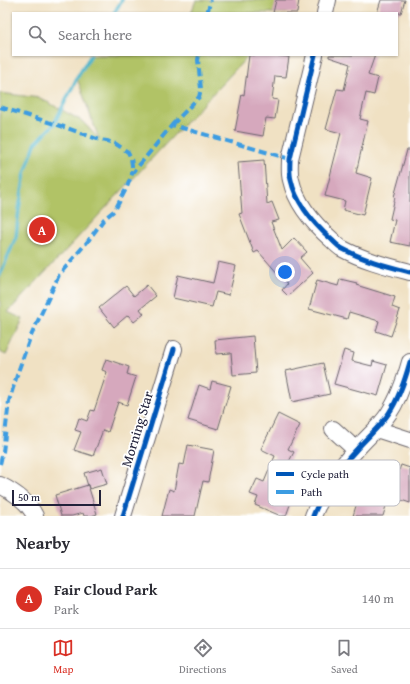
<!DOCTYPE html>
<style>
body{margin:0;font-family:"Gentium Book Plus",serif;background:#f2f2f3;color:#2b2b33}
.scale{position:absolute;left:12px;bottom:10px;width:89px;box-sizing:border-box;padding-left:4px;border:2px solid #22223b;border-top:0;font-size:11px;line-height:14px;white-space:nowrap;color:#22223b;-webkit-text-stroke:3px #fff;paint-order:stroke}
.you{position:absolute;left:285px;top:272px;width:14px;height:14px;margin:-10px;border:3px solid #fff;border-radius:50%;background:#1a73e8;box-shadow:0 0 0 6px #1a73e833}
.badge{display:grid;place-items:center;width:26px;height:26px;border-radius:50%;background:#d93025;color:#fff;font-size:13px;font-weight:700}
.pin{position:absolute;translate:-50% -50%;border:2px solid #fff;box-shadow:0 1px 4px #0006}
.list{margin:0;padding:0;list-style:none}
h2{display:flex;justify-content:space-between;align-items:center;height:52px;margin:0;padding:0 16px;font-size:17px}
h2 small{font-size:13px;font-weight:400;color:#7c7c81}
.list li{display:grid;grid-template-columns:26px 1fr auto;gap:12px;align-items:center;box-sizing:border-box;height:60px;padding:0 16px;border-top:1px solid #e1e1e2}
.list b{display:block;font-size:15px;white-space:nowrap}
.list p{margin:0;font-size:13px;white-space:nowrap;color:#7c7c81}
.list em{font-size:13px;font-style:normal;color:#7c7c81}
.icon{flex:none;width:22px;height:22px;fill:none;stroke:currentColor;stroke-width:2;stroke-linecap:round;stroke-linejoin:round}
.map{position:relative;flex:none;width:410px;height:516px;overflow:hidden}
.search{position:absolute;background:#fff;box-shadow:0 1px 3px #0004;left:12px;right:12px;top:12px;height:44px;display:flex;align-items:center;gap:10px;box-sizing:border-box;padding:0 14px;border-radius:0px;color:#7c7c81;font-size:15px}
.sheet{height:112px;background:#fff}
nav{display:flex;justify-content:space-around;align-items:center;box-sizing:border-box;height:56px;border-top:1px solid #e1e1e2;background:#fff;font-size:11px;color:#7c7c81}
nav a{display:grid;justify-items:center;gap:2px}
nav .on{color:#d93025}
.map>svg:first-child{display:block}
</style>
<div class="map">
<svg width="410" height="516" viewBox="0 0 410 516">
<rect width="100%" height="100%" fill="#fff"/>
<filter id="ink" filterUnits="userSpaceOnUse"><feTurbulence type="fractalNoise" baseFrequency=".025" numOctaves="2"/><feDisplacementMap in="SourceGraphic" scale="8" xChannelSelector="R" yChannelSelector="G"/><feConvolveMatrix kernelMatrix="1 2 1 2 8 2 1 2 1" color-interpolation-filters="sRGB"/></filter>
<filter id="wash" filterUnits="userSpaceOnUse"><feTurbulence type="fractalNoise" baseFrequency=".012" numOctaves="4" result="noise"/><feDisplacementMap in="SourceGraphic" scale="16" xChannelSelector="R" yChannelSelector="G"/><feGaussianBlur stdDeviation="0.9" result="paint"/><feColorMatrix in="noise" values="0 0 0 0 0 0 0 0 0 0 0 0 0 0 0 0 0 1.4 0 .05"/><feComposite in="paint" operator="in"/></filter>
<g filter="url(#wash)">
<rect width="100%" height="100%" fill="#f0e1c3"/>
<!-- green -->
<path fill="#b1c366" stroke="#6a7250" d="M196,0h104l-12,13h-97z
M90,55h159l-241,257 15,7 -17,36 -6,-3v-259l40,5 42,23 17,18 -22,-61 10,-15z"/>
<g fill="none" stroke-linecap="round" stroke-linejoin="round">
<!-- stream -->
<path stroke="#4ab3c9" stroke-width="3.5" d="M114,13l8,-13
M0,275l16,-38 3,-28 6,-36 10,-29 19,-20 23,-46 14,-23"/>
</g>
<g id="blocks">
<!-- building -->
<path fill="#d6a8bd" d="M276,0h23l-2,13h-24z
M381,0h24l-4,13h-24z
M249,55h24l16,2 -3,20 -11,-1 -3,23 6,1 -3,19 -9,-1 -3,18 -28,-5 7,-37 2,1z
M329,55h46l-7,20 10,3 -4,17 -8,-2 -6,26 8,2 -12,52 16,5 -9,37 -20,-5 2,-9 -20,-5 16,-63 -15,-4 11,-40 7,1 6,-26 -21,-7z
M407,150h3v96l-20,-4 5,-22 -5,-1 5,-22h-1z
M264,160l3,44 5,-2 7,18 -8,2 11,28 12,-12 13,14 -7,6 13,15 -25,23 -6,-6 5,-6 -29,-33 -4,2 -15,-39 3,-1 -4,-51z
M218,262l18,4 -7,29 -13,-3 -4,15 -39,-9 5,-23 35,8z
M340,279l17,4 -1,2 39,12 -3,10 8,3 -9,26 -15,-5 3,-10 -30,-9 -2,7 -38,-10 8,-29 21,6z
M147,285l9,11 -16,13 4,5 -10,8 -6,-7 -14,12 -15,-19 27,-22 8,10z
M253,336l3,37 -23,2 -2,-22 -15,1 -1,-14z
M344,350l10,3 -2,8 20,5 1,-5 14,4 -9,31 -44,-12z
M106,359l23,8 -2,7 9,3 -9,28 -9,-3 -10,30 -5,-2 -10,26 -19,-6 7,-18 -6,-2 4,-12 8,3 4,-11 3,1 13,-39 -5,-2z
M323,363l7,31 -38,8 -6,-31z
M212,381l19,5 -13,43 -30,-9 11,-35 11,4z
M278,414l22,11 -12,24 6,3 -10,19 5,2 -10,24 12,5 -5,14h-5l-26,-11 3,-8 -8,-3 7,-15 7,3 11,-26 -14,-7z
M188,445l26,5 -6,32 -5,-1 -8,35h-33l7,-27 5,2 5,-27 5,1z
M401,465l9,3v35l-29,-10 6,-18 9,3z
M102,468l5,16 -18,5 -5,-16z
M88,485l9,29 -6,2h-7l-1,-3 -11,3h-11l-6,-21z
M360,492l28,7 -5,17h-30z"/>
</g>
</g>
<g filter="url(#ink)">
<use href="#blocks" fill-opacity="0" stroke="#6a656b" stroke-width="1"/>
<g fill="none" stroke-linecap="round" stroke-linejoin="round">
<defs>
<path id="minor" d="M325,13l3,-13
M315,55l-25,104c0,7 -1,14 1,21 5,23 24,45 41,60 3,3 6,6 9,8 22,12 46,18 69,24
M333,429l23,21
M376,429l34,11
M0,485c14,7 28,16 35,31
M123,516l51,-167
M313,516c10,-25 25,-47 43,-66 11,-13 24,-23 33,-37 10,-15 16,-33 21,-51"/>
</defs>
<!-- minor casing -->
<use href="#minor" stroke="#6a656b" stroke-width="18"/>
<!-- minor -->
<use href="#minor" stroke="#fff" stroke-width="16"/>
<!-- quiet -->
<path stroke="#3c9ce2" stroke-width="4" stroke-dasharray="8 4" stroke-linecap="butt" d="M207,13l4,-13
M0,107l64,20 36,13 7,1 9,3 12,8 3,6 1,7v9
M172,125l27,-28 2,-8 -3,-29 1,-5
M0,464l3,-12 6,-51 9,-29 12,-34 29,-63 29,-34 16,-22 11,-9 12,-23 5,-13 40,-49 118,34"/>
<defs>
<path id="cycleway" d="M315,55l-25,104c0,7 -1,14 1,21 5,23 24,45 41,60 3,3 6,6 9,8 22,12 46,18 69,24
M123,516l51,-167
M313,516c10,-25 25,-47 43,-66 11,-13 24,-23 33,-37 10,-15 16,-33 21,-51"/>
</defs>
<!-- cycleway casing -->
<use href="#cycleway" stroke="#fff" stroke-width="8"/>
<!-- cycleway -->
<use href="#cycleway" stroke="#0057b8" stroke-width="5"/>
</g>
</g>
<g text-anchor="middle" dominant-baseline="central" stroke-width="3.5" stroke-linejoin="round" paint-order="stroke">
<!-- street labels -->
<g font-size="14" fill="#22223b" stroke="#fff">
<text transform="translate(137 429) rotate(-73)">Morning Star</text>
</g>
</g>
<!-- legend -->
<rect x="268" y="460" width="132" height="46" rx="6" fill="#fff" stroke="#bdbdc4" stroke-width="1"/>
<rect x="276" y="472" width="18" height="4" fill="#0057b8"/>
<rect x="276" y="490" width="18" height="4" fill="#3c9ce2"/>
<g font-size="11" fill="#22223b">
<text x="301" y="478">Cycle path</text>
<text x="301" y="496">Path</text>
</g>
</svg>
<div class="scale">50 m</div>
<div class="you"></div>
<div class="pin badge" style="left:42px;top:230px">A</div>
<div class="search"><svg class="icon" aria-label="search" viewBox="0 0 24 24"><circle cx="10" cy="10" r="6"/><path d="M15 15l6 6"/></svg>Search here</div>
</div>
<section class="sheet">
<h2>Nearby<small></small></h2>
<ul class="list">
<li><span class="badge">A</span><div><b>Fair Cloud Park</b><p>Park</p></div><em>140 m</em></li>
</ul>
</section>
<nav>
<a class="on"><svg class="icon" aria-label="map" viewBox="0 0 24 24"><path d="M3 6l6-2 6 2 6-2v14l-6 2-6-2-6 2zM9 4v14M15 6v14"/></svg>Map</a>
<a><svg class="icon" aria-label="directions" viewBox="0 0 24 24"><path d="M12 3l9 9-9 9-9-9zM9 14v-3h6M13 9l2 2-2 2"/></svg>Directions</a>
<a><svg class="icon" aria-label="saved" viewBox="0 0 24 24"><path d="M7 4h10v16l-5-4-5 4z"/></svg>Saved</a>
</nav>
